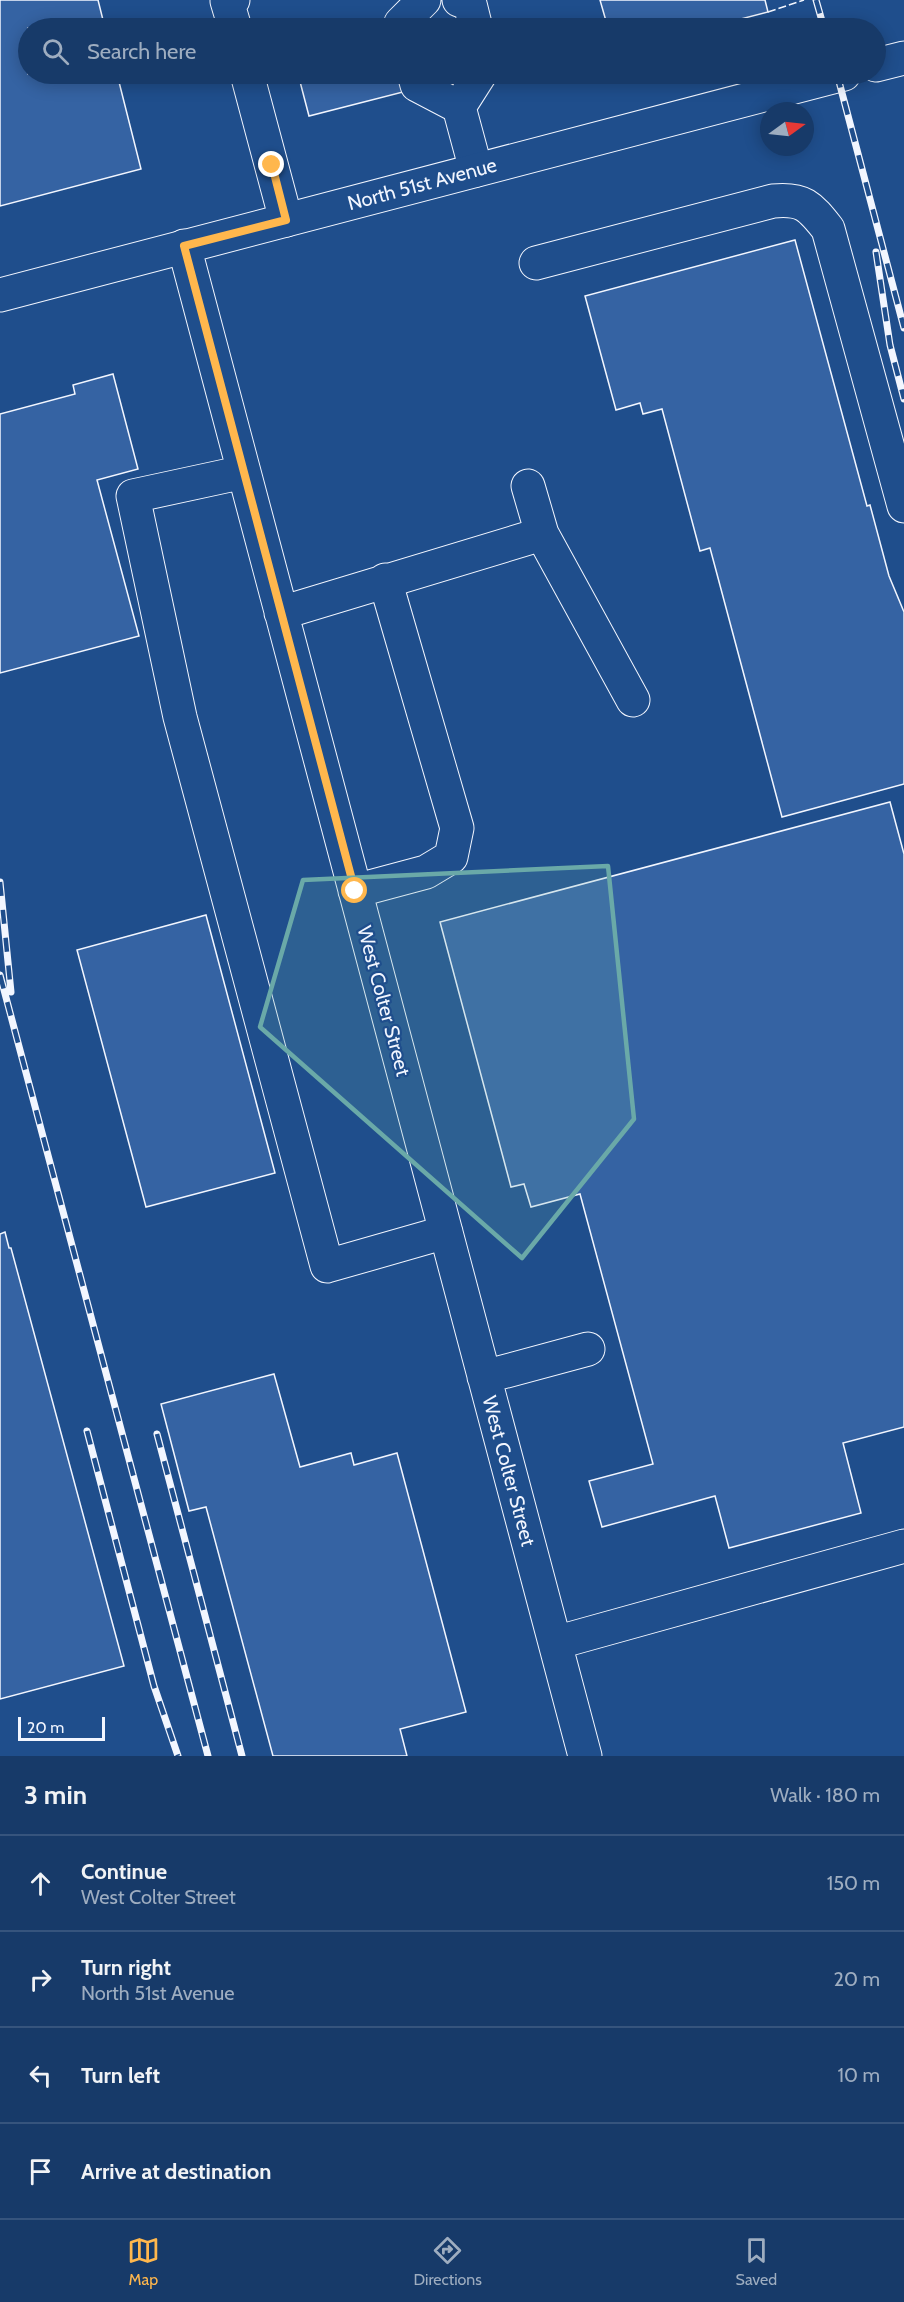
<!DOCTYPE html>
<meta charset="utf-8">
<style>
body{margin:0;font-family:Cabin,sans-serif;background:#244571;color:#f1f3f6}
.compass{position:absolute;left:760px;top:102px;width:54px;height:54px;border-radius:50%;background:#173a69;box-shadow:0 3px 15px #0003;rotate:75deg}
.scale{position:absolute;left:18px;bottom:15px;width:87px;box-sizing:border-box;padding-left:6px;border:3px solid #f2f6ff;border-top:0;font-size:16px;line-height:21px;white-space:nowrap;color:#f2f6ff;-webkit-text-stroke:4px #1f4e8c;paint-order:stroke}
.stop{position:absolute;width:18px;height:18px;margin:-14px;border:4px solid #ffb74d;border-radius:50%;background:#fff}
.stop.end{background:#ffb74d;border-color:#fff;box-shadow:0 2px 6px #0008}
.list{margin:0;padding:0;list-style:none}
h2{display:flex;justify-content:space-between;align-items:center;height:78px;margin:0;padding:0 24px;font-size:26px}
h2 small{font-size:20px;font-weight:400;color:#9eadc0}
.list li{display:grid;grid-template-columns:39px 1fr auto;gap:18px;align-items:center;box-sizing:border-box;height:96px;padding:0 24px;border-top:2px solid #36547d}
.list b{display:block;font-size:22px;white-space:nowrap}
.list p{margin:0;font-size:20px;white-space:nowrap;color:#9eadc0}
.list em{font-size:20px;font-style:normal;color:#9eadc0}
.icon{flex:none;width:33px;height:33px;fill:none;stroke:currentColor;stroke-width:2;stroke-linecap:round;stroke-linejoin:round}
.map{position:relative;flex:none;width:904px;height:1756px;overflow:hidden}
.search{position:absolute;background:#173a69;box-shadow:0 3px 15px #0003;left:18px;right:18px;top:18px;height:66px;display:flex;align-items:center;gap:15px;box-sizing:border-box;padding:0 21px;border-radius:33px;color:#9eadc0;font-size:22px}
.sheet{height:462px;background:#173a69}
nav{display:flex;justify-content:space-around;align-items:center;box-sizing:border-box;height:84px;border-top:2px solid #36547d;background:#173a69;font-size:16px;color:#9eadc0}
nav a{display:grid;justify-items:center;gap:3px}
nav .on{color:#ffb74d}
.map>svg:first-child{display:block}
</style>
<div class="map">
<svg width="904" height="1756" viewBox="0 0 904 1756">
<rect width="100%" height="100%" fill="#1f4e8c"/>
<!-- building -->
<path fill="#3563a3" stroke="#f2f6ff" stroke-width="1.5" d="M0,0h98l7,28h-77v46h89l24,95 -141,37z
M600,0h165l3,12 -62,16h-98z
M298,74h101l4,18 -94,24z
M795,240l72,266 3,-1 19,71 15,36v172l-122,33 -72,-269 -10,3 -38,-142 -19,5 -3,-11 -24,7 -31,-114z
M113,374l25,95 -41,11 42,156 -139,37v-259l75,-20 -2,-9z
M890,802l14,52v573l-61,16 18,70 -132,35 -14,-52 -113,31 -13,-46 64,-17 -73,-270 -49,13 -7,-23 -13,3 -71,-265z
M206,915l69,258 -129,34 -69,-257z
M5,1232l4,16h2l113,418 -124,33v-465z
M274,1374l26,93 51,-14 3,12 43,-12 69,259 -66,17 7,27h-134l-67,-249 -17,4 -28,-107z"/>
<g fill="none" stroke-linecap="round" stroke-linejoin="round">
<defs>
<path id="minor" d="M233,0l-6,1 8,27
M459,0l11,4 6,24
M402,28l-1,-5 23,-23
M247,74l39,146
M414,74l3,11 42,22 17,63
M459,107l21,-33
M184,246l401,1510
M536,263l237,-62c30,-3 37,5 55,28l76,277
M244,472l-111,24 47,221 147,549 119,-34
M542,534l91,166
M281,613l261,-79 -14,-48
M355,891l71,-19 25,-15 6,-29 -72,-248
M484,1377l104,-28
M555,1643l349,-97"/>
<path id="major" d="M876,65l28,-7
M0,295l844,-221"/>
</defs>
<!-- minor casing -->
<use href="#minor" stroke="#f2f6ff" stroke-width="35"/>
<!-- major casing -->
<use href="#major" stroke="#f2f6ff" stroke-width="35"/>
<!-- minor -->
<use href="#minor" stroke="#1f4e8c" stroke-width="33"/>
<!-- major -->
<use href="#major" stroke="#1f4e8c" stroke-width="33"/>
<defs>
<path id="rail" d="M816,0l8,28
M837,74l67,254
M876,252l14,93 14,54
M0,882l11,110
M0,975l208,781
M87,1431l67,255 24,70
M157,1434l85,322"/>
</defs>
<!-- rail casing -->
<use href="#rail" stroke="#f2f6ff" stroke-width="7"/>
<!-- rail -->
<use href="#rail" stroke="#1f4e8c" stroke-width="4.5" stroke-dasharray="14" stroke-linecap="butt"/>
<!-- fence -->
<path stroke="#f2f6ff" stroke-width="1.5" stroke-dasharray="8 3" stroke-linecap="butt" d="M768,12l36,-12"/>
</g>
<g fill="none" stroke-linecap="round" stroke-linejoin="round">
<!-- route -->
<path stroke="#ffb74d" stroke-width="8" d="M272,165l14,55 -102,26 171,645"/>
</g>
<!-- marked area -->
<path fill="#6aa9a8" fill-opacity="0.2" stroke="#6aa9a8" stroke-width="4.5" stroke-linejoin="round" d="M608,866l26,253 -112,139 -262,-231 43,-147z"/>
<g text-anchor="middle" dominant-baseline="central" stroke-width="4.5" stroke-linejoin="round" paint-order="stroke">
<!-- street labels -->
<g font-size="20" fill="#f2f6ff" stroke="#1f4e8c">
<text transform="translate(422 184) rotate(-15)">North 51st Avenue</text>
<text transform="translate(384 1001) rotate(75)">West Colter Street</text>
<text transform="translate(509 1471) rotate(75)">West Colter Street</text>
</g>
</g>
</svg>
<svg class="compass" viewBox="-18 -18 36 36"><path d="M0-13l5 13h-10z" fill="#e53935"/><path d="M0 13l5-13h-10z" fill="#9eadc0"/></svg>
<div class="scale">20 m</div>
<div class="stop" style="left:355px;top:891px"></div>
<div class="stop end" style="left:272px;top:165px"></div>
<div class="search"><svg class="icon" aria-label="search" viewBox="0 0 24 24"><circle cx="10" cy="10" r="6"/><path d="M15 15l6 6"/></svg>Search here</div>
</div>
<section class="sheet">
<h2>3 min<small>Walk · 180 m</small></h2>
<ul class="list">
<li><svg class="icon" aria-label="ahead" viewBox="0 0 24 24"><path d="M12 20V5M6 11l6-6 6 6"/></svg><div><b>Continue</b><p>West Colter Street</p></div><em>150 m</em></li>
<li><svg class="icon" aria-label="right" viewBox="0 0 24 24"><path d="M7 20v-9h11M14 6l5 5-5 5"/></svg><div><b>Turn right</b><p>North 51st Avenue</p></div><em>20 m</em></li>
<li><svg class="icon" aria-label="left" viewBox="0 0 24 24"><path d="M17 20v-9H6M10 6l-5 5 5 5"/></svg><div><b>Turn left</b></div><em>10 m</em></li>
<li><svg class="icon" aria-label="arrive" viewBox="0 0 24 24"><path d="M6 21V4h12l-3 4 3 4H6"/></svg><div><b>Arrive at destination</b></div></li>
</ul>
</section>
<nav>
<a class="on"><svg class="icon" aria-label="map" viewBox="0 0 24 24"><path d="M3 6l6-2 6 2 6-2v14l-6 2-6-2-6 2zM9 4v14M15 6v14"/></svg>Map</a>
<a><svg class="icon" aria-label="directions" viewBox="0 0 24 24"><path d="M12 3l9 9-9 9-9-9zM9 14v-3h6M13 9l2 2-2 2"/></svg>Directions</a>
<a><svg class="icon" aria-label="saved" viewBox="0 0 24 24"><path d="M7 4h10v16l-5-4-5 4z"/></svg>Saved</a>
</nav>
